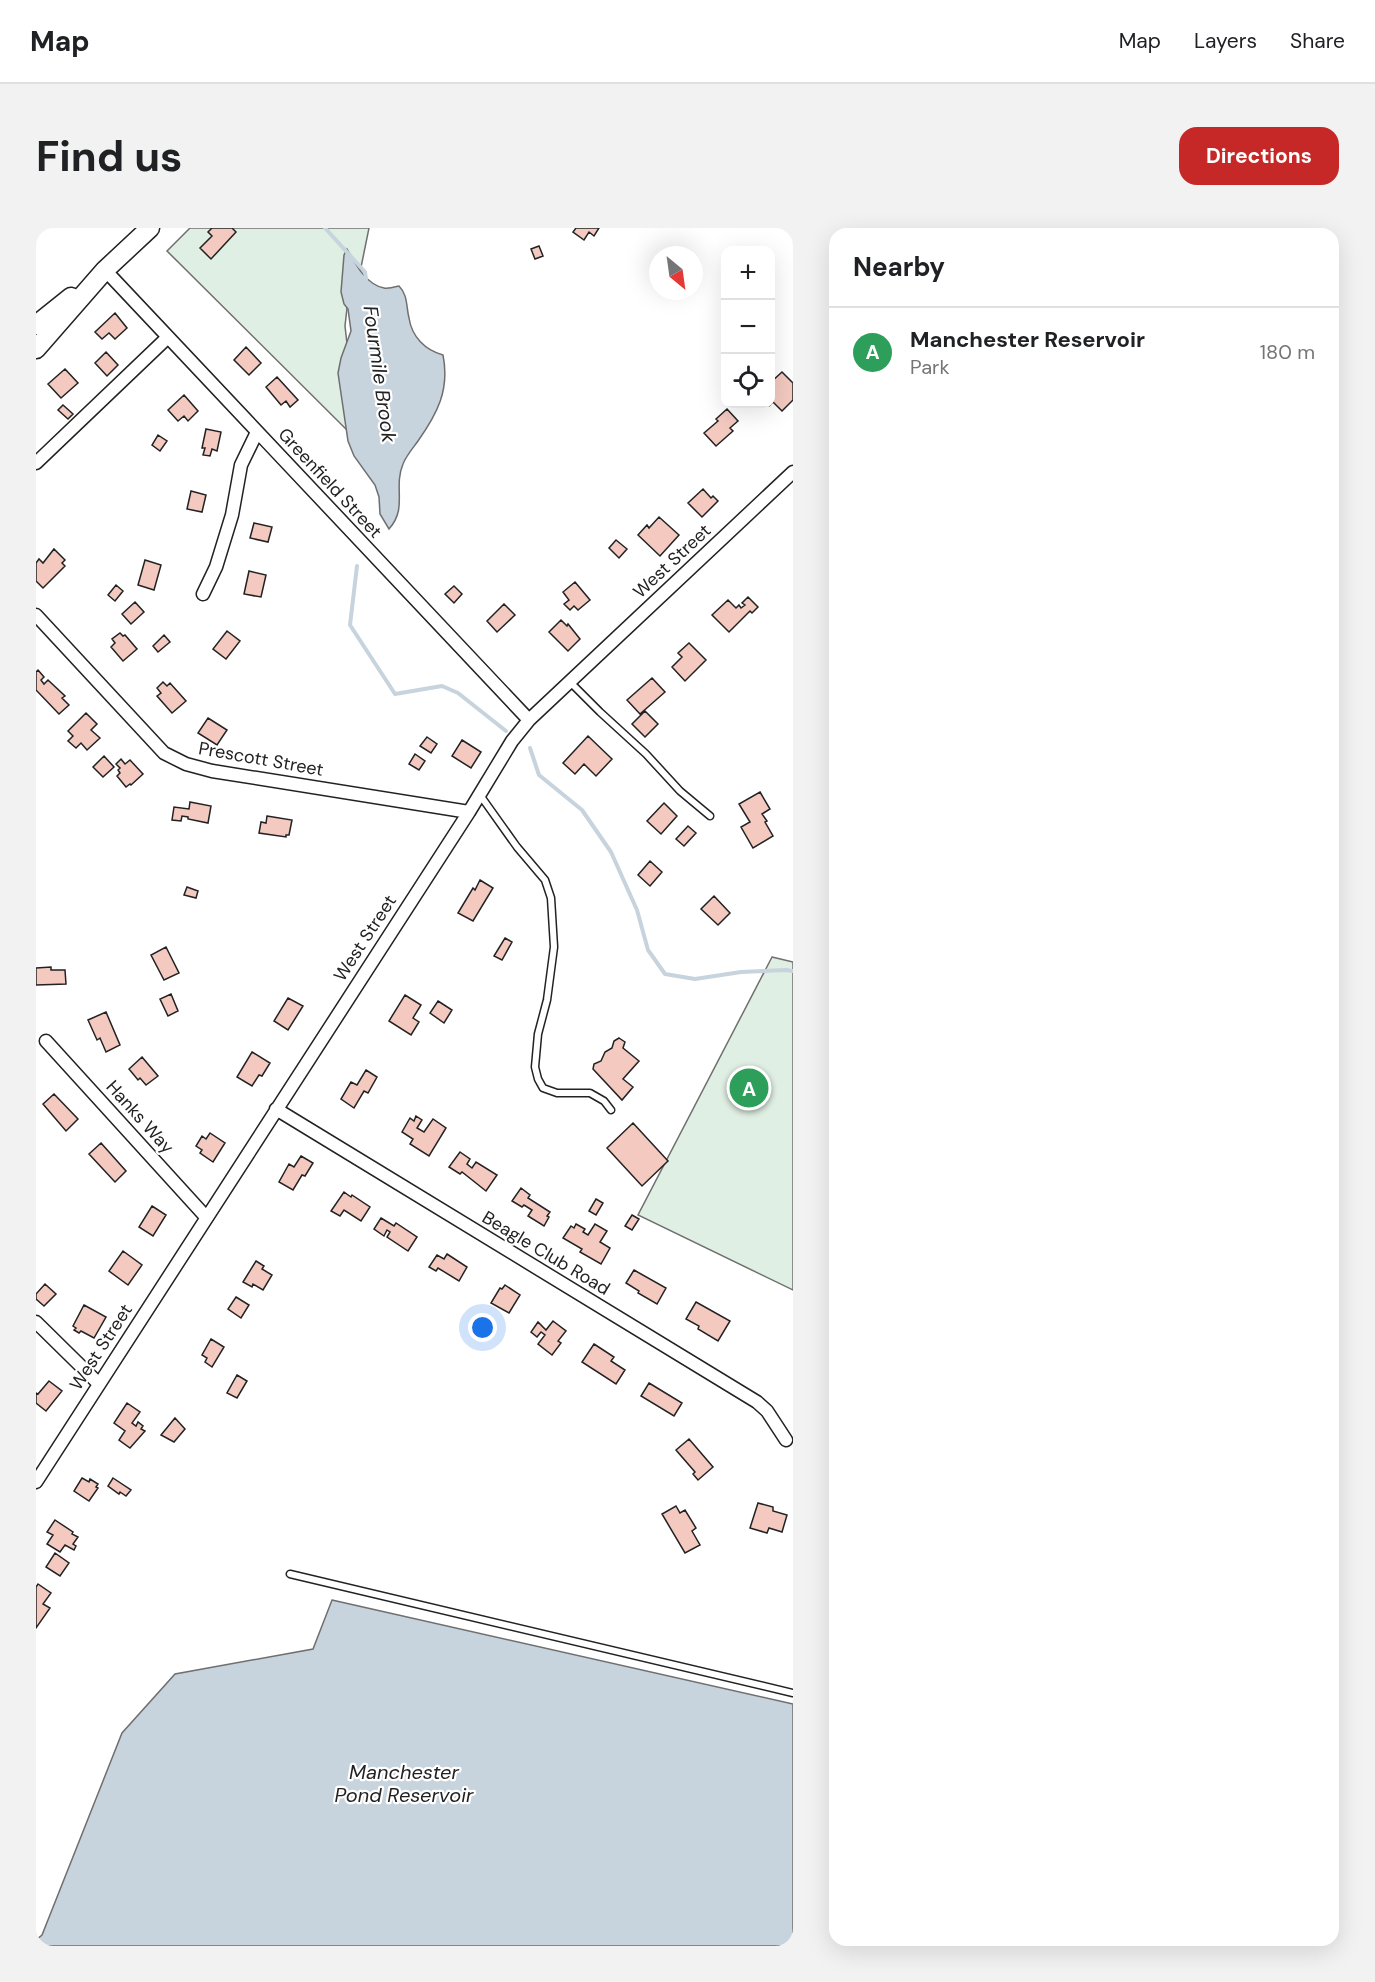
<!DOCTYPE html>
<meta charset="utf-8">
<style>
body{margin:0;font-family:"DM Sans",sans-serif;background:#f2f2f2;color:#202124}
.controls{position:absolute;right:18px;top:18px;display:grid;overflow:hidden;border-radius:12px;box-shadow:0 6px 24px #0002}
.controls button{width:54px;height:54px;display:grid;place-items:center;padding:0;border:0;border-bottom:2px solid #e0e0e0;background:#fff;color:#202124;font:30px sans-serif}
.compass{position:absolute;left:613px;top:18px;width:54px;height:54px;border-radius:50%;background:#fff;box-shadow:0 6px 24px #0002;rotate:151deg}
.you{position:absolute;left:447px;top:1100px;width:21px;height:21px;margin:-15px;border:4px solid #fff;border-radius:50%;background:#1a73e8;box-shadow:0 0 0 9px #1a73e833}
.badge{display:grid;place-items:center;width:39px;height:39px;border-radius:50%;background:#c62828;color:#fff;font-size:20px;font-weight:700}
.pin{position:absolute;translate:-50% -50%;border:3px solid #fff;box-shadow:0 2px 6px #0006}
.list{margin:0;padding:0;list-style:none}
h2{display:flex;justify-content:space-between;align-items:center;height:78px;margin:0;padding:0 24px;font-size:26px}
h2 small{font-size:20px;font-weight:400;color:#757577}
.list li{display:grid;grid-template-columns:39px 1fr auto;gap:18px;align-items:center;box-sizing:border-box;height:90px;padding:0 24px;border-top:2px solid #e0e0e0}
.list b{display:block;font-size:22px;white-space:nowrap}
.list p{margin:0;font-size:20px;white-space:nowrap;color:#757577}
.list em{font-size:20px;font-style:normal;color:#757577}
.icon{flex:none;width:33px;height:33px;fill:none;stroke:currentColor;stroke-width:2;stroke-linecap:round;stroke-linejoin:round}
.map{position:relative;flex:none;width:757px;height:1718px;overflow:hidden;border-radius:18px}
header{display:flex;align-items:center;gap:36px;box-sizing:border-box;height:84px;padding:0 30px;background:#fff;border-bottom:2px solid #e0e0e0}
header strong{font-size:28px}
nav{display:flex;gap:33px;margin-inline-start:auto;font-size:21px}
.intro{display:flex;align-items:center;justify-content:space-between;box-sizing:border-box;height:144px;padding:0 36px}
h1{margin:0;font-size:42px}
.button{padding:15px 27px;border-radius:18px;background:#c62828;color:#fff;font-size:21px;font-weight:700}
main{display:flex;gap:36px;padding:0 36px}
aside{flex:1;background:#fff;border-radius:18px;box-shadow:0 6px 24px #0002}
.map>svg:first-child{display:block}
</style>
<header>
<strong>Map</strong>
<nav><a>Map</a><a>Layers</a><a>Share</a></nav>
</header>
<div class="intro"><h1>Find us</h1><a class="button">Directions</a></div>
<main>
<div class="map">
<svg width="757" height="1718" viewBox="0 0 757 1718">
<rect width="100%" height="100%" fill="#fff"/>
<!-- green -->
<path fill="#e0efe3" stroke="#6f6f6f" stroke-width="1.5" d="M154,0h179l-11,54 -10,17 -3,27 13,115 -191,-190z
M736,729l21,5v328l-155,-75z"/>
<!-- water -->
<path fill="#c7d3dd" stroke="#6f6f6f" stroke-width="1.5" d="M311,21c8,14 19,36 37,39 4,1 11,-1 15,-2 9,9 7,20 10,32 3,19 16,32 34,37 7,35 -6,59 -25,86 -5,7 -12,15 -15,23 -10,24 5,44 -14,65l-9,-15 -1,-17 -4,-12 -21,-29 -6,-15 -10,-68 3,-15 10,-27 -3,-22 -4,-5 -3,-12 3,-37z
M296,1372l461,104v242h-757v-6l6,-5 80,-202 53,-59 138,-25z"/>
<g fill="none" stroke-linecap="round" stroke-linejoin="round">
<!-- stream -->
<path stroke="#c7d3dd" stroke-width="4" d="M289,0l40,44 1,7
M321,338l-7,59 45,69 47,-8 16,7 48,38
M494,520l9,27 43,35 29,42 26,58 11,40 17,24 30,5 46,-7 45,-2 7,1"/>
</g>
<!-- building -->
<path fill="#f3c9c0" stroke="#222" stroke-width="1.5" d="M176,0h20l4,4 -25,27 -11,-11 12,-12 -4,-4z
M540,0h23l-5,8 -5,-4 -5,8 -11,-8z
M503,18l4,10 -8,3 -4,-10z
M79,85l12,15 -12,11 -6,-6 -7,6 -7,-7z
M210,119l15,16 -12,12 -15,-15z
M70,124l12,13 -11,11 -12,-13z
M29,141l13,14 -17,15 -13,-14z
M746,144l11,11v17l-11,11 -9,-9 -4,4 -3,-2h4v-21z
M241,149l21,23 -8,7 -4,-6 -5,4 -15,-18z
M148,167l14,16 -10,10 -4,-5 -6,5 -10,-11z
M27,177l10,9 -5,5 -10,-9z
M691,181l11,12 -8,7 3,3 -17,15 -12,-13 14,-12 -2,-2z
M170,201l15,3 -4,19 -5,-2 -2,7 -7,-1 2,-7h-3z
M122,207l9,6 -7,10 -8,-6z
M667,261l8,9 2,-2 5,5 -16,16 -14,-14z
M155,263l15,4 -4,17 -15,-3z
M623,289l20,18 -19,21 -22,-21 9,-10 2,3z
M218,295l18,4 -4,15 -18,-4z
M580,312l11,9 -8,9 -10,-10z
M18,321l11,11 -3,3 3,3 -22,22 -7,-7v-18l3,-4 4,4z
M109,332l16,5 -7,25 -16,-5z
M213,343l17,4 -5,22 -17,-3z
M539,354l15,18 -12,10 -4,-4 -4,4 -6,-6 5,-4 -6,-8z
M80,357l7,6 -8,10 -7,-6z
M418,358l8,8 -8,9 -9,-9z
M712,369l10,10 -6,6 -2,-2 -21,21 -17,-17 16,-15 8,8 3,-3 2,3 4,-3 -3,-2z
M99,374l9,10 -13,12 -9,-10z
M468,376l11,11 -18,17 -10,-11z
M525,392l6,6 1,-2 12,15 -12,12 -19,-19z
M191,403l13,10 -14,18 -13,-10z
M84,405l3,3 2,-1 12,14 -14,12 -12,-14 4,-4 -3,-4z
M128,407l6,7 -12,10 -5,-6z
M653,415l17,17 -21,21 -13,-14 10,-10 -4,-4z
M2,442l6,7 -3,3 3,4 4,-4 17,16 -3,2 7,7 -10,9 -23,-24v-18z
M616,450l13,14 -25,22 -13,-14z
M127,454l4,4 3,-3 16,18 -14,12 -15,-17 4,-3 -4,-5z
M609,483l13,13 -13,13 -13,-13z
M50,485l11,11 -6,6 9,8 -13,12 -6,-7 -5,5 -8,-7 5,-5 -5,-5z
M172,490l19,12 -10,15 -19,-12z
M552,508l24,23 -16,17 -12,-12 -9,10 -12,-11z
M391,509l10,7 -6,9 -11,-7z
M426,512l19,12 -10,16 -19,-12z
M379,526l10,7 -6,9 -10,-6z
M68,528l10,11 -11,10 -10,-10z
M85,531l4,5 5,-4 13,14 -12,11 -1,-1 -4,3 -9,-11 3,-3 -2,-3 2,-2 -4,-4z
M724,564l10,17 -8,5 5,7 -2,1 8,14 -20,12 -12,-21 9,-5 -11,-18z
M154,574l21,4 -3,17 -20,-4v-2l-6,-1 -1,5 -9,-1 2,-13 15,2z
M628,575l13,13 -16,18 -14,-13z
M231,588l25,4 -3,15h-3v2l-27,-4 2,-11 5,1z
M652,598l8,7 -12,13 -8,-7z
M614,633l12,11 -12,14 -12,-11z
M444,652l13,8 -20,33 -15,-8 15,-25 2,2z
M151,659l11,4 -2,7 -12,-3z
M678,668l16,17 -12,12 -17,-16z
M469,710l7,4 -10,18 -8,-4z
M130,719l13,26 -15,7 -13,-25z
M15,739v3h14l1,14 -30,1v-17z
M135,766l7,17 -10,5 -8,-17z
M369,767l16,10 -8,13 6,4 -8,13 -22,-14z
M252,770l15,8 -15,24 -14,-9z
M402,773l14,9 -8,13 -14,-10z
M70,784l14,33 -14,7 -6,-14 -3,2 -9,-20z
M583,810l6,4 -2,6 16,13 -16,18 10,8 -11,13 -29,-31 1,-5 7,-3 4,-9 7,-4 2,-7z
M216,824l18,11 -8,13 -3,-1 -7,11 -15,-9z
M106,829l16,19 -12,9 -6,-7 -2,2 -9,-11z
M330,842l11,7 -9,16 -4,-2 -10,17 -13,-9 10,-17 6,3z
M18,866l24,25 -12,12 -23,-27z
M380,888l6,4 -5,8 7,4 9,-13 13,9 -17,28 -19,-12 3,-5 -11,-7 8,-14 4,3z
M597,895l35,38 -26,25 -35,-38z
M174,905l15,10 -12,19 -13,-9 2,-3 -6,-4 6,-10 4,3z
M65,915l25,28 -11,11 -26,-28z
M424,924l10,7 -3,5 5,4 4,-6 21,13 -11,16 -24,-19 -2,2 -11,-7z
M265,928l12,7 -8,13 -3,-1 -9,15 -14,-8 10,-18 5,3z
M485,960l9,7 -2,3 22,14 -3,4 2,1 -5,9 -16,-10 4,-6 -8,-5 -2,2 -10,-6z
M308,964l7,5 1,-2 18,12 -9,14 -17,-11 -4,6 -9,-5z
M560,971l7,4 -7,12 -7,-4z
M116,978l14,9 -13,21 -14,-9z
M596,987l7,4 -7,11 -7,-4z
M345,990l13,8 2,-3 21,14 -9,14 -21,-14 3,-5 -3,-2 -3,6 -10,-7z
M540,996l9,5 -2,3 5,3 7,-11 12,7 -7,11 10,6 -9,16 -21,-12 2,-3 -19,-11 8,-12 3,2z
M87,1023l19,14 -14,20 -19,-14z
M411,1026l20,13 -8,14 -21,-13 -2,3 -7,-4 8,-12 7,4z
M220,1033l8,5 -2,3 10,6 -9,15 -10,-6 -1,3 -9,-5z
M598,1042l32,18 -9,16 -19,-11 1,-2 -13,-8z
M9,1056l11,10 -12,12 -8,-7v-5z
M469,1057l15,10 -11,18 -18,-10 9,-15 2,1z
M200,1069l13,8 -8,13 -13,-9z
M660,1074l34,19 -12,20 -20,-12 1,-3 -13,-7z
M48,1077l22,12 -12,21 -13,-7 -2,2 -5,-3 2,-2 -3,-2z
M517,1093l13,10 -8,10 3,2 -9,12 -14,-11 7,-9 -4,-3 -4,5 -6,-5 7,-10 8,8z
M175,1111l13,8 -12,20 -7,-5 2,-4 -5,-3z
M558,1116l20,13 -3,4 14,9 -9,14 -34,-22z
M201,1147l10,6 -10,17 -10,-5z
M13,1153l13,10 -16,20 -10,-8v-10l2,1z
M613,1155l33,20 -8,13 -33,-20z
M91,1175l13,9 -8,11 4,3 2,-4 5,4 -2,3 4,2 -15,17 -11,-8 6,-9 -11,-8z
M139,1190l10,11 -11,13 -13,-7z
M653,1211l24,28 -15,13 -5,-6 2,-2 -19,-22z
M46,1250l7,4 1,-3 8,5 -2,3 2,1 -9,13 -15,-10z
M77,1250l18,12 -5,6 -6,-4 -1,2 -11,-8z
M722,1275l15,4v4l14,4 -5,17 -13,-4 -2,5 -17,-5z
M640,1278l4,7 5,-3 11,18 -4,3 8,14 -15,8 -23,-39z
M19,1292l18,12 -1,2 6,3 -5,7 3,2 -2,4 -9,-5 -5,7 -13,-8 6,-9 -6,-3z
M19,1325l14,10 -9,13 -14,-9z
M2,1356l13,9 -8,11 7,4 -14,20v-41z"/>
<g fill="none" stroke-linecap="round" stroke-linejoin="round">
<defs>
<path id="service" d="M534,454l30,30 46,42 34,37 30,25
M444,567l37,52 28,33 6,18 3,49 -7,53 -9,34 -3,33 3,12 5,9 14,5h33l14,8 7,9
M254,1346l503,119"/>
<path id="minor" d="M69,42l424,450
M0,235l132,-126
M167,366l13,-27 16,-52 9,-50 16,-33
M0,387l128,138 22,11 26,7 257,41
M10,813l160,176
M240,881l481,293 10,9 19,29
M0,1094l63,62
M0,1254l433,-670 43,-71 17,-21 264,-248"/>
<path id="primary" d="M0,97l35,-28
M0,121l69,-79 45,-42"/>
</defs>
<!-- service casing -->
<use href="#service" stroke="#222" stroke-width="9"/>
<!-- minor casing -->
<use href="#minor" stroke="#222" stroke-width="15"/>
<!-- primary casing -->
<use href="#primary" stroke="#222" stroke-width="21"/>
<!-- service -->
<use href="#service" stroke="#fff" stroke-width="6"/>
<!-- minor -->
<use href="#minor" stroke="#fff" stroke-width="12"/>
<!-- primary -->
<use href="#primary" stroke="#fff" stroke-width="18"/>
</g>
<g text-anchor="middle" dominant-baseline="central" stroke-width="4.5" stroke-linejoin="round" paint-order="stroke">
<!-- street labels -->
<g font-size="18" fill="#222" stroke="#fff">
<text transform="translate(294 255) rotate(47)">Greenfield Street</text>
<text transform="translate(636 333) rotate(-43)">West Street</text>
<text transform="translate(225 531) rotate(10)">Prescott Street</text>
<text transform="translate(329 710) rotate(-57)">West Street</text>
<text transform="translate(104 889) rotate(48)">Hanks Way</text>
<text transform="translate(510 1025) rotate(31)">Beagle Club Road</text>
<text transform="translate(65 1119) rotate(-57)">West Street</text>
</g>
<!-- water labels -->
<g font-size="20" font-style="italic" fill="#222" stroke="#fff">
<text transform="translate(344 146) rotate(82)">Fourmile Brook</text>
<text x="368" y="1544">Manchester<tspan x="368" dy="23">Pond Reservoir</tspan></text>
</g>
</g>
</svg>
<div class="controls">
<button>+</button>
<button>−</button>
<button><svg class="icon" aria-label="locate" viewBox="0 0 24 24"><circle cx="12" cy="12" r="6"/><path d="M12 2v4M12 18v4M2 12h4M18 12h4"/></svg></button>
</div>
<svg class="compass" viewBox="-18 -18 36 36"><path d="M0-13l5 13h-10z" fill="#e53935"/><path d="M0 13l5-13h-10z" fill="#757577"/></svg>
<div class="you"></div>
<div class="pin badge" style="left:713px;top:860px;background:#2e9e5b">A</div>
</div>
<aside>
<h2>Nearby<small></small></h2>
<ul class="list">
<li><span class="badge" style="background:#2e9e5b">A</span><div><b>Manchester Reservoir</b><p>Park</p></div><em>180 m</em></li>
</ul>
</aside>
</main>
